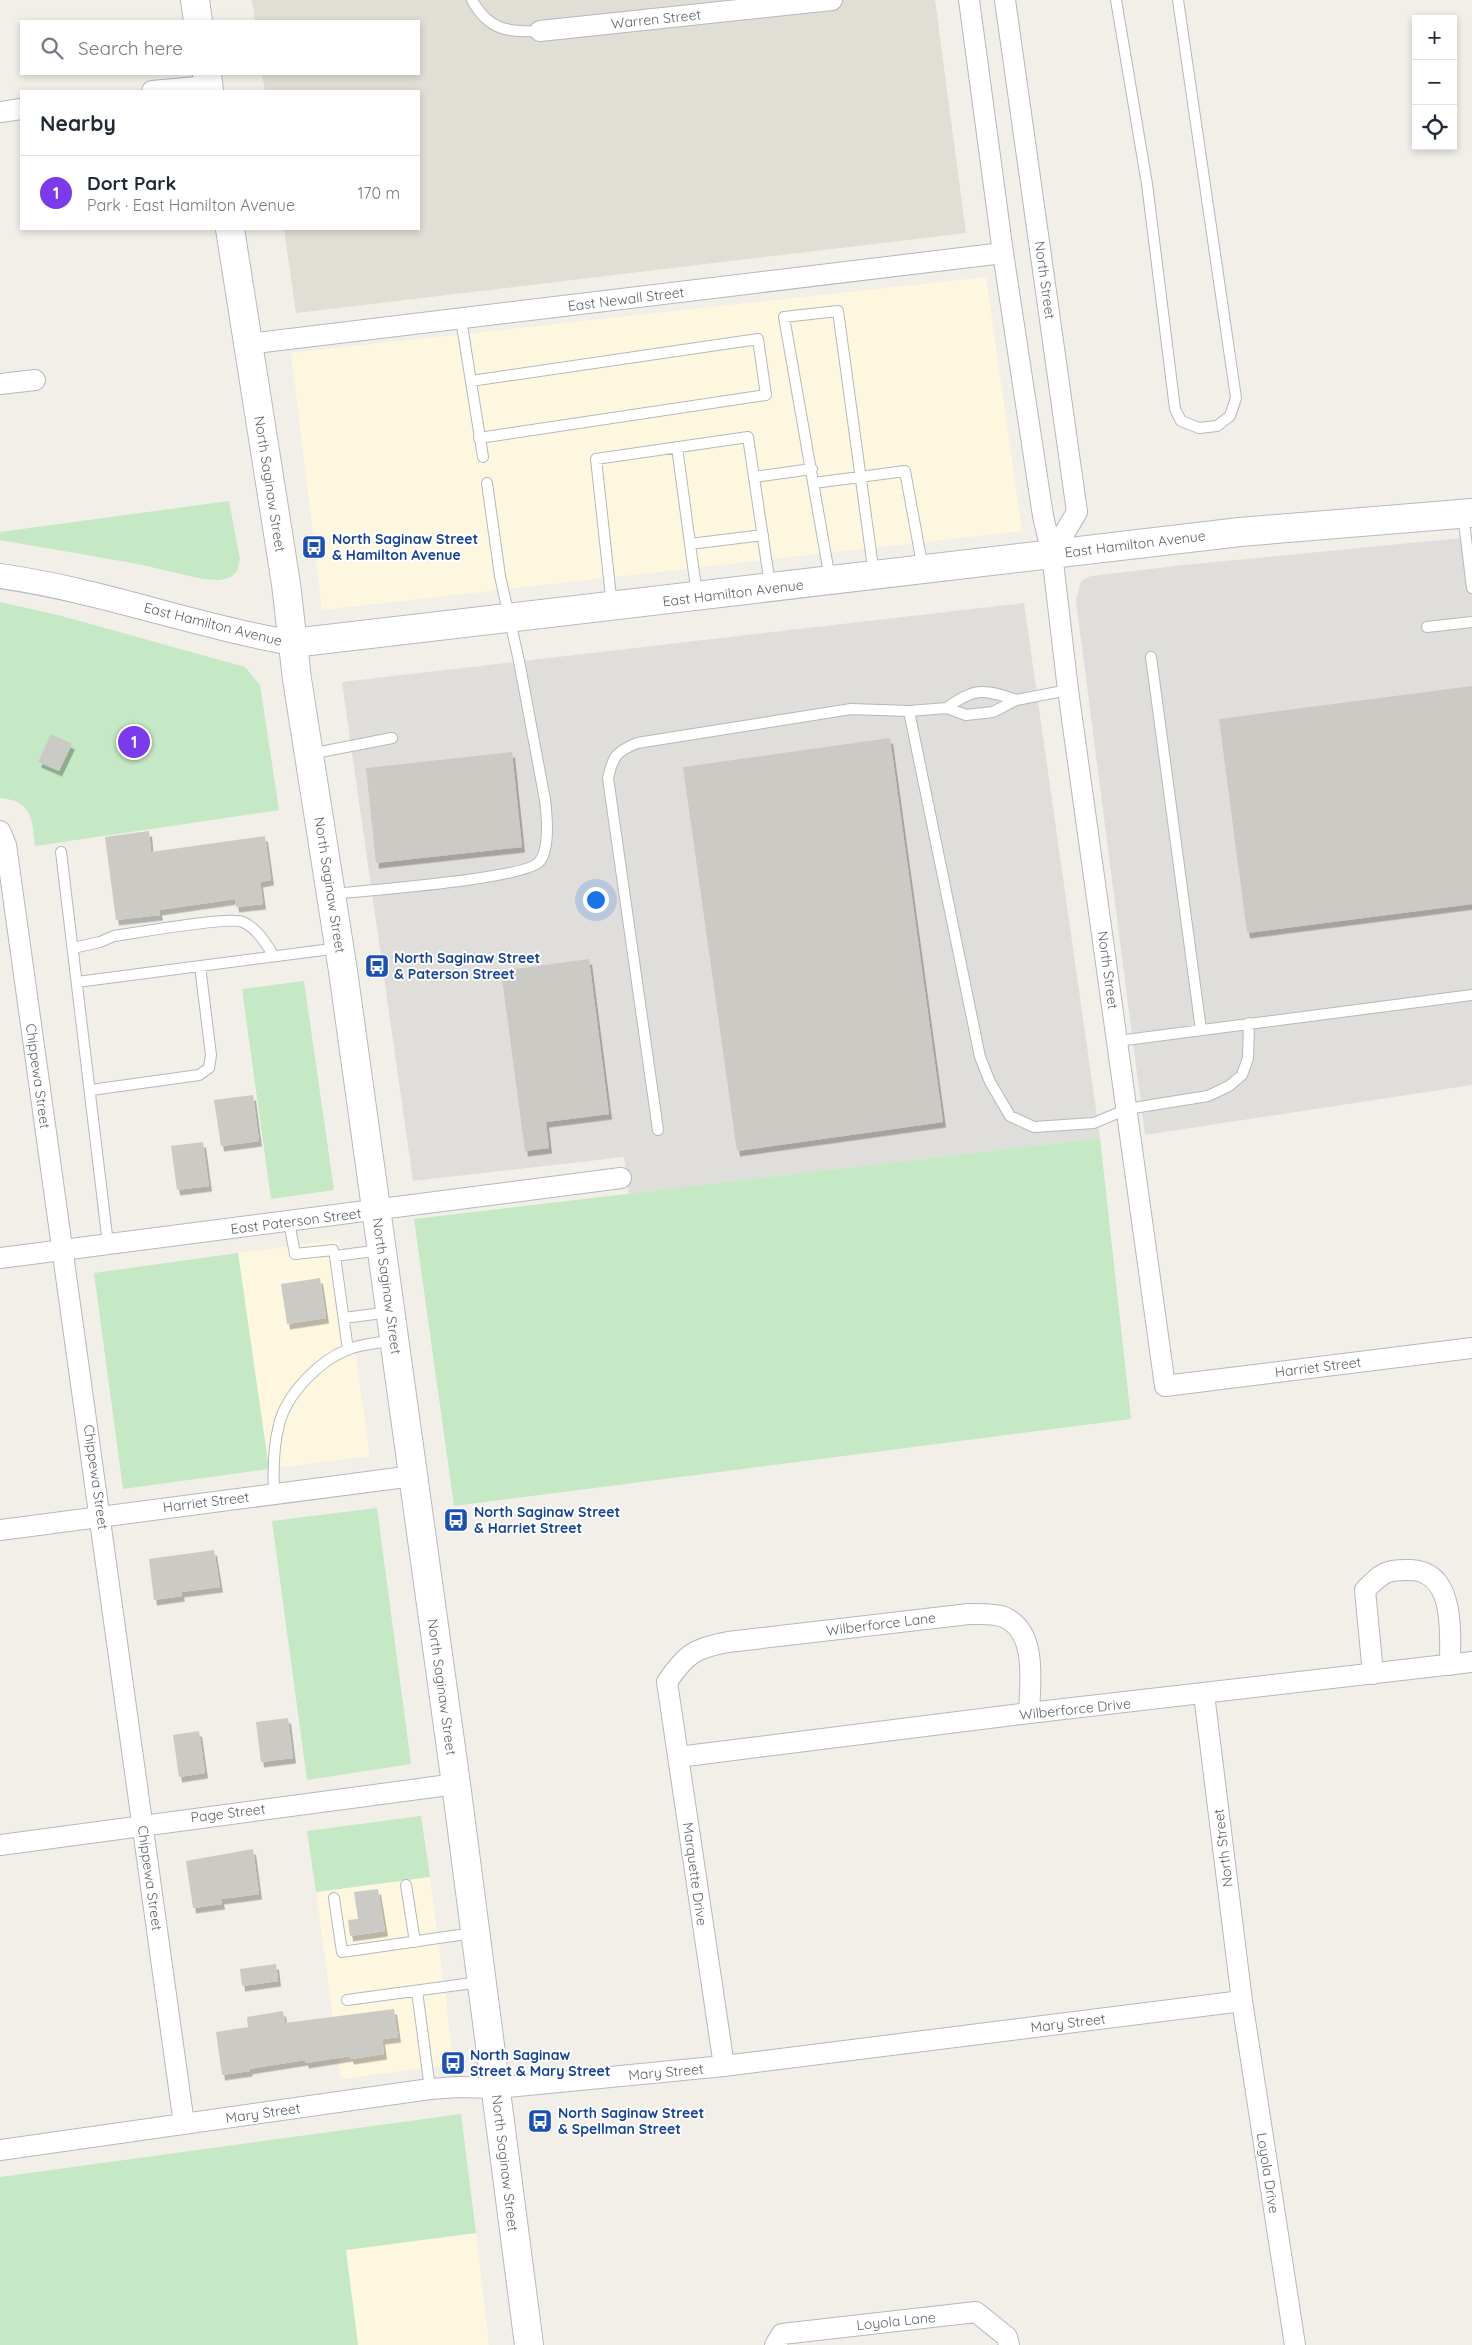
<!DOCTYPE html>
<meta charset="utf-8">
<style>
body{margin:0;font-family:Quicksand,sans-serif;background:#f2f2f3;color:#1f2937}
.controls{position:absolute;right:15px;top:15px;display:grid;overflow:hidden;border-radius:0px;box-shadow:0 2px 8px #0003}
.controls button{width:45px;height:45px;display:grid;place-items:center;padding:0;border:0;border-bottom:1px solid #e0e1e3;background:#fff;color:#1f2937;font:25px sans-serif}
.you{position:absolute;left:595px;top:899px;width:18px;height:18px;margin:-12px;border:4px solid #fff;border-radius:50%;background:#1a73e8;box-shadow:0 0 0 8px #1a73e833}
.badge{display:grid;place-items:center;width:32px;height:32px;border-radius:50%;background:#7c3aed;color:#fff;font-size:16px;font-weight:700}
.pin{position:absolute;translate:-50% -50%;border:2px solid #fff;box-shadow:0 1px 5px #0006}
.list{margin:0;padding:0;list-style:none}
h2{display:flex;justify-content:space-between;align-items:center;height:65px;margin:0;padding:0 20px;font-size:21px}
h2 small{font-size:16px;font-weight:400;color:#747a83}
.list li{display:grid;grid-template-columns:32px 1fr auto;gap:15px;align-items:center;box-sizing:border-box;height:75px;padding:0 20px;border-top:1px solid #e0e1e3}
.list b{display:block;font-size:19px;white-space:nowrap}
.list p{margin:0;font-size:16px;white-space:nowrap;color:#747a83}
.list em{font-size:16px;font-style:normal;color:#747a83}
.icon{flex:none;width:28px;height:28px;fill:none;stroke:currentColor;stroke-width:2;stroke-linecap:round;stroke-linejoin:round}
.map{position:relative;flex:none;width:1472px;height:2345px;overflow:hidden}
.search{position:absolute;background:#fff;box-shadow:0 2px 8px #0003;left:20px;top:20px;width:400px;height:55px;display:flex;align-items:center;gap:12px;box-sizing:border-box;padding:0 18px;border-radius:0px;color:#747a83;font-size:19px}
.panel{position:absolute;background:#fff;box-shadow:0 2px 8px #0003;left:20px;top:90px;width:400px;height:140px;border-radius:0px}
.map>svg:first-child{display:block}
</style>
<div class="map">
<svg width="1472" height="2345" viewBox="0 0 1472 2345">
<defs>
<filter id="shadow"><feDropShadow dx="3" dy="5.5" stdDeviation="0" flood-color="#0004"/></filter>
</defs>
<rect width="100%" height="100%" fill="#f1efe8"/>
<!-- commercial -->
<path fill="#fef7e0" d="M986,277l36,254 -700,79 -31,-257z
M339,1240l31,216 -101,13 -31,-216z
M430,1877l24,187 -113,15 -25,-187z
M476,2233l13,112h-131l-12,-95z"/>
<!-- industrial -->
<path fill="#e0deda" d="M1472,537v548l-327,50 -69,-534 5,-20 10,-5 93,-11z
M1024,603l76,535 -471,56 -5,-37 -211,24 -71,-499z"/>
<!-- education -->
<path fill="#e1ded6" d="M252,0h683l31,233 -670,80 -12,-84h135v-138h-154l-3,-17h157v-53h-164z"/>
<!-- green -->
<path fill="#c5e8c5" d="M229,501l11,58 -3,12 -6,6 -11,3 -17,-1 -65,-15 -138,-24v-8z
M0,602l58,13 187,52 15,18 19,125 -244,36c-3,-28 -3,-45 -35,-48z
M304,981l30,209 -63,9 -29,-210z
M1100,1138l31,281 -677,87 -40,-287z
M238,1253l31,216 -146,20 -29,-216z
M377,1508l34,256 -104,16 -35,-259z
M421,1816l9,61 -114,15 -9,-61z
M461,2114l15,119 -130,17 12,95h-358v-168z"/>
<!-- building -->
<path fill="#cccac5" filter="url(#shadow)" d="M1472,686v218l-225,29 -28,-214z
M51,734l21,10 -13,27 -21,-9z
M890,738l53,384 -206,29 -54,-384z
M512,752l10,95 -146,16 -10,-95z
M149,831l2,21 114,-16 6,44 -11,2 3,22 -27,3 -1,-8 -76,11 1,5 -44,5 -11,-83z
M589,959l20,155 -63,8 3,26 -24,3 -24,-180z
M253,1095l6,46 -38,5 -7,-46z
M203,1142l6,44 -32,4 -6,-44z
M320,1278l6,40 -39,6 -6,-40z
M214,1550l6,37 -39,5 1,4 -28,4 -5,-41z
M288,1718l5,40 -32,4 -5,-40z
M199,1731l6,42 -26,4 -6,-42z
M253,1849l6,45 -38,5 1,5 -29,4 -7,-47z
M378,1889l7,42 -35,5 -2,-16 10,-1 -4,-27z
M276,1964l2,17 -36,5 -2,-17z
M394,2009l4,28 -16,2 2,15 -33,5 -1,-3 -44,7 -1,-3 -56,9 1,2 -28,4 -6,-43 32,-5 -1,-10 36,-6 2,12z"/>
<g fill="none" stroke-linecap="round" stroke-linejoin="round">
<defs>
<path id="service" d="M472,0c17,31 36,32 68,31
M1116,0l31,184 28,225 6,12 18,7 18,-2 13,-10 6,-18 -58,-398
M461,319l22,138
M471,381l287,-42 8,56 -287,43
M677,447l13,97 73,-9
M754,477l58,-8
M814,483l91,-12 18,98
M1463,514l9,74
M690,544l7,51
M830,579l-46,-262 54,-6 36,264
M612,606l-16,-147 152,-22 22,148
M1427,627l45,-5
M1151,657l50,373
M1016,700l52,-10
M947,708c27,-21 38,-19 69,-8l-23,12 -27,3 -19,-7 -38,3 71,346 10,25 20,34 24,11 60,-4 33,-14 81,-13 21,-10 13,-11 6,-17 1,-35
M310,754l82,-16
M61,852l47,392
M332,894c30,-3 196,-15 208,-33 10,-14 7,-45 5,-61l-26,-139 -19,-85 -13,-93
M73,948l27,-6 14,-6c21,-3 115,-20 129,-14 15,7 23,22 31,34
M77,982l262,-34
M1118,1041l354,-46
M91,1090l108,-15 10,-7 2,-13 -11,-89
M658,1130l-50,-352c5,-22 8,-26 29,-35l214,-34 58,2
M289,1222l6,32 38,-4 2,6 13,94
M335,1256l46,-6
M344,1318l46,-6
M274,1493c-1,-22 -1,-46 5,-68 7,-31 41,-65 70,-76 14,-5 30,-6 45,-9
M406,1885l9,57
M334,1898l8,54 131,-19
M417,1991l13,98
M347,2000l133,-18"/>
<path id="minor" d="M969,0l34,253 40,263 9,38 16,136 97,696 307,-38
M1005,0l72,512 -25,42
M540,31l292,-31
M152,91l57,-5
M0,112l21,-3
M248,344l755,-91
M0,384l35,-4
M0,831l6,14 178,1279
M0,1258l621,-80
M0,1530l413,-54
M1373,1674l-8,-84c17,-17 21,-21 46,-20 45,2 39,64 39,95
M1204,1694l38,307 53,344
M678,1757l351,-44 443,-51
M0,1845l456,-61
M724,2066l-57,-384c19,-28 28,-34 61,-40l241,-28c11,0 24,-1 35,3 34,15 26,66 25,96
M0,2150l430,-61 28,-2 38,1 228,-22 518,-65
M775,2345l7,-11 194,-22 31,25 2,8"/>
<path id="tertiary" d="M0,576c100,14 194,50 293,67"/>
<path id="secondary" d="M195,0l3,21
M207,74l2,17
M230,229l56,355 11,95 46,292 113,813 73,561
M293,643l947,-111 232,-19"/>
</defs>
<!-- service casing -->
<use href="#service" stroke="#b5b8bc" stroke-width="12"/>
<!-- minor casing -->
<use href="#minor" stroke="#b5b8bc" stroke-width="22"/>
<!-- tertiary casing -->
<use href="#tertiary" stroke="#b5b8bc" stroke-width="26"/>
<!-- secondary casing -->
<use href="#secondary" stroke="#b6babf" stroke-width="30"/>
<!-- service -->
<use href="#service" stroke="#fff" stroke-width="10"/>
<!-- minor -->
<use href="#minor" stroke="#fff" stroke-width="20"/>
<!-- tertiary -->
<use href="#tertiary" stroke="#fff" stroke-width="24"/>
<!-- secondary -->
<use href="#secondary" stroke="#fff" stroke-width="28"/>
</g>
<!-- icons -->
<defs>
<symbol id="bus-square" viewBox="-11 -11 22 22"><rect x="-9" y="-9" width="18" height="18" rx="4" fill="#1a4fb4" stroke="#fff"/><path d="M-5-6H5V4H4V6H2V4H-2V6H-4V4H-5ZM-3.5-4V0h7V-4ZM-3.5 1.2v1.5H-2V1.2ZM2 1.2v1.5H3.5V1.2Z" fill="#fff"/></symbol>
</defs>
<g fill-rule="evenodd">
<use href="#bus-square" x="300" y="533" width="28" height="28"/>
<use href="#bus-square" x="363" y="952" width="28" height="28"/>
<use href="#bus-square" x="442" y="1506" width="28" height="28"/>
<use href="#bus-square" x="439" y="2049" width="28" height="28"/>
<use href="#bus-square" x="526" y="2107" width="28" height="28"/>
</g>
<g text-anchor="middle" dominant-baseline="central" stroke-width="4" stroke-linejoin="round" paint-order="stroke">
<!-- street labels -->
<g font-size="14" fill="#5f6368" stroke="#fff">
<text transform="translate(656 19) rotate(-6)">Warren Street</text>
<text transform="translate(1045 280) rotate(82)">North Street</text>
<text transform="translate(626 299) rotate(-7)">East Newall Street</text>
<text transform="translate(270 484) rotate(81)">North Saginaw Street</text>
<text transform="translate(1135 544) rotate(-7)">East Hamilton Avenue</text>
<text transform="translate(733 593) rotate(-7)">East Hamilton Avenue</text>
<text transform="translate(213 624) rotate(14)">East Hamilton Avenue</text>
<text transform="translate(330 885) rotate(81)">North Saginaw Street</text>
<text transform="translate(1108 970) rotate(82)">North Street</text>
<text transform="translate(38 1076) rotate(82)">Chippewa Street</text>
<text transform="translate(296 1221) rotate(-7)">East Paterson Street</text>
<text transform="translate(387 1286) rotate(82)">North Saginaw Street</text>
<text transform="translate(1318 1367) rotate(-7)">Harriet Street</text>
<text transform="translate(96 1477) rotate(82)">Chippewa Street</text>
<text transform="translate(206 1502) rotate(-7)">Harriet Street</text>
<text transform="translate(881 1624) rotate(-7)">Wilberforce Lane</text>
<text transform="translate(442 1687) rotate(82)">North Saginaw Street</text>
<text transform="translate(1075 1709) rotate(-6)">Wilberforce Drive</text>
<text transform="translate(228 1813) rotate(-7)">Page Street</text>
<text transform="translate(1223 1848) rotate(-97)">North Street</text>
<text transform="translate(695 1874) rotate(82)">Marquette Drive</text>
<text transform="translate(150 1878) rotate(82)">Chippewa Street</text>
<text transform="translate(1068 2023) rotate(-7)">Mary Street</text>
<text transform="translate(666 2072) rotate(-5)">Mary Street</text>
<text transform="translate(263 2113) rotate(-8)">Mary Street</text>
<text transform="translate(505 2163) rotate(83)">North Saginaw Street</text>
<text transform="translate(1268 2173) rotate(81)">Loyola Drive</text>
<text transform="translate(896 2321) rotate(-6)">Loyola Lane</text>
</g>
<!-- transit labels -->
<g font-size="14" font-weight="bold" fill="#164399" stroke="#fff" text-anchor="start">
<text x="332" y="539">North Saginaw Street<tspan x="332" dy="16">&amp; Hamilton Avenue</tspan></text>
<text x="394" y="958">North Saginaw Street<tspan x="394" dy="16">&amp; Paterson Street</tspan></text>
<text x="474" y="1512">North Saginaw Street<tspan x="474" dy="16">&amp; Harriet Street</tspan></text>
<text x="470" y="2055">North Saginaw<tspan x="470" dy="16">Street &amp; Mary Street</tspan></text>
<text x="558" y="2113">North Saginaw Street<tspan x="558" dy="16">&amp; Spellman Street</tspan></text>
</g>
</g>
</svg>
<div class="controls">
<button>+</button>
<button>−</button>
<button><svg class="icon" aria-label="locate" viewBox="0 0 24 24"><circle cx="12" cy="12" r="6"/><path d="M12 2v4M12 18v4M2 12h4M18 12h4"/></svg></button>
</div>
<div class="you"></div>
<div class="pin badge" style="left:134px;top:742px">1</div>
<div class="search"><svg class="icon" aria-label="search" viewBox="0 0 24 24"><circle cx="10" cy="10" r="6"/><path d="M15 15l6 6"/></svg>Search here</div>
<section class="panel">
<h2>Nearby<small></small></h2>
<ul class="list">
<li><span class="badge">1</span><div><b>Dort Park</b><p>Park · East Hamilton Avenue</p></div><em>170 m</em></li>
</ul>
</section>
</div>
